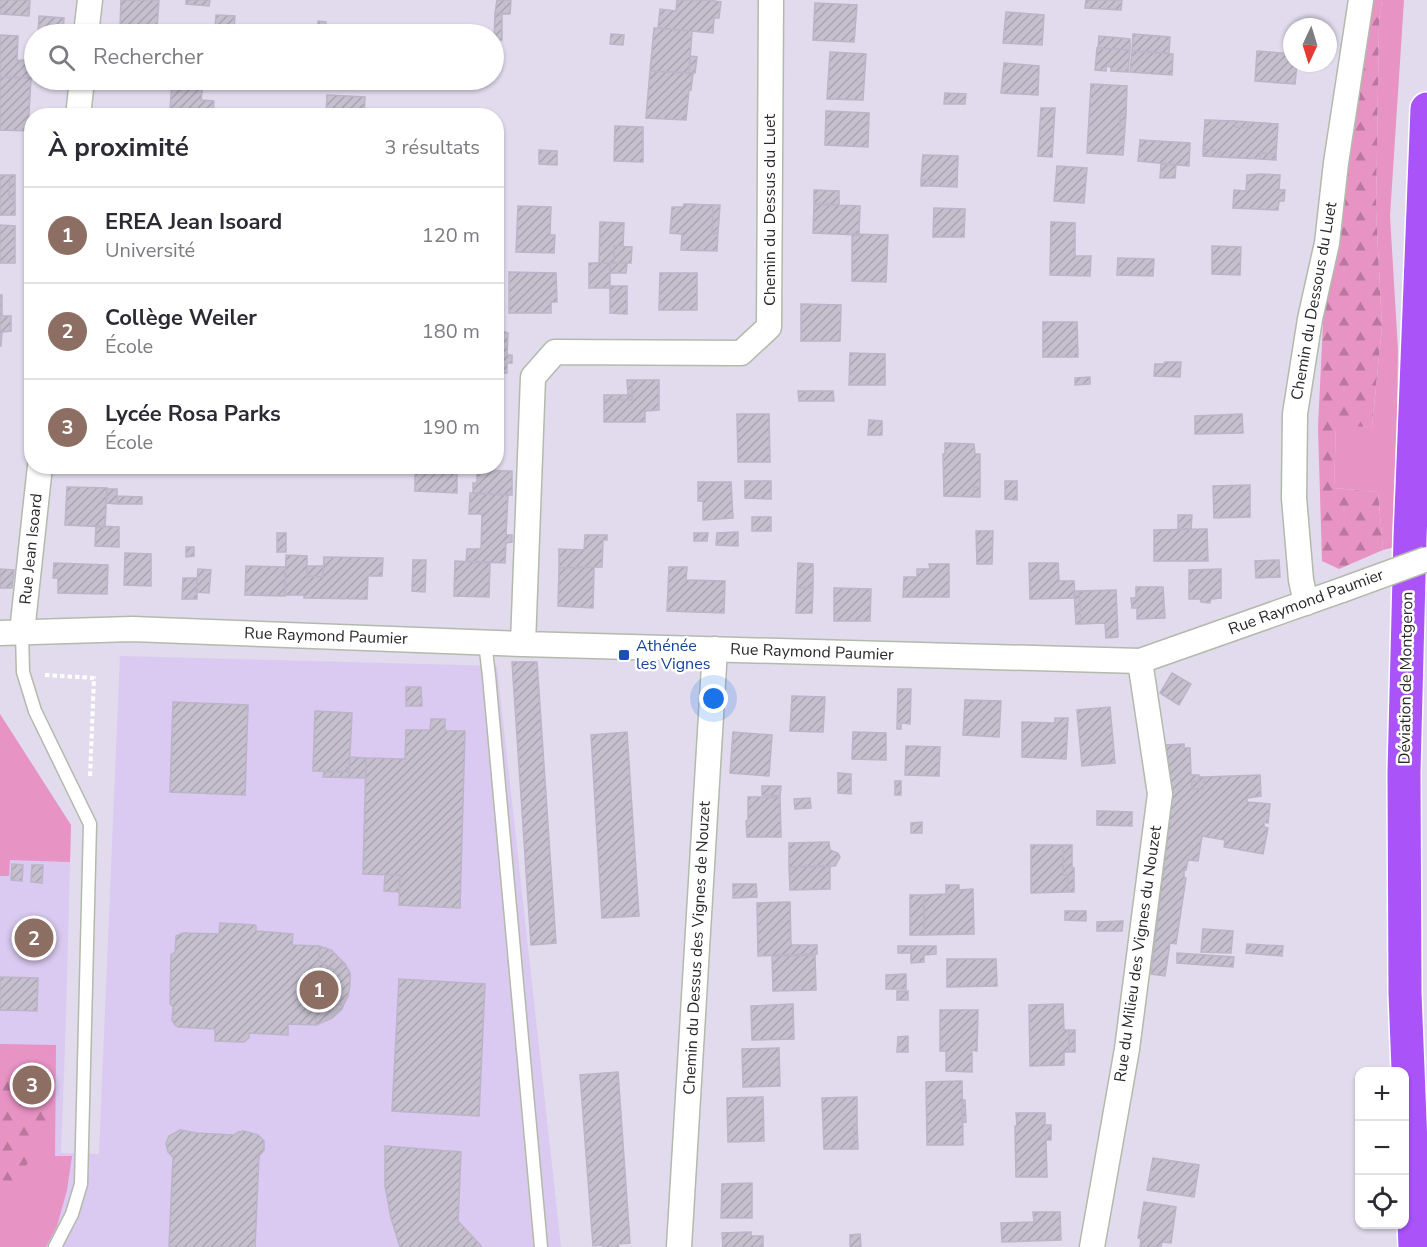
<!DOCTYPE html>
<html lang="fr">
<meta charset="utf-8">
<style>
body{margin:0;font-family:"Nunito Sans",sans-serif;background:#f2f2f3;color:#2b2b33}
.controls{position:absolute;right:18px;bottom:18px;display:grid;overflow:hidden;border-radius:12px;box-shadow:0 2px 4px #0004}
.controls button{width:54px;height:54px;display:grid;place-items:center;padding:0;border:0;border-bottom:2px solid #e1e1e2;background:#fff;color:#2b2b33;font:30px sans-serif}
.compass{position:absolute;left:1283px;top:18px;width:54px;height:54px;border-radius:50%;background:#fff;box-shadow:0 2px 4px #0004;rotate:184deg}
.you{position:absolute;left:714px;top:699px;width:21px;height:21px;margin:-15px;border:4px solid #fff;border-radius:50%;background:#1a73e8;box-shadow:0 0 0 9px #1a73e833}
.badge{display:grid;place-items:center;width:39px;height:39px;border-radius:50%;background:#578a34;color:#fff;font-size:20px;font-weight:700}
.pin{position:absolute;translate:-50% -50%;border:3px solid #fff;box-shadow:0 2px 6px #0006}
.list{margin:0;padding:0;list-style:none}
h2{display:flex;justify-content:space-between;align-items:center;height:78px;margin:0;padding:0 24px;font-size:26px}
h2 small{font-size:20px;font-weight:400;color:#7c7c81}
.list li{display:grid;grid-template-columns:39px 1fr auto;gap:18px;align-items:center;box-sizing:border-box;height:96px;padding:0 24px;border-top:2px solid #e1e1e2}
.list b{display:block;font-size:22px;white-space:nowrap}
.list p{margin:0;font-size:20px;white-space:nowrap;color:#7c7c81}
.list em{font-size:20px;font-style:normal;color:#7c7c81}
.icon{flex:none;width:33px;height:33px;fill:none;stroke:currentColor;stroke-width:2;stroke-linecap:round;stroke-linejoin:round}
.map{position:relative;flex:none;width:1427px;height:1247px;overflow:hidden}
.search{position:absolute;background:#fff;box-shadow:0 2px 4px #0004;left:24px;top:24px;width:480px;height:66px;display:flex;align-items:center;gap:15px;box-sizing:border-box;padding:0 21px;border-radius:33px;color:#7c7c81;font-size:22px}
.panel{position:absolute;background:#fff;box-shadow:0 2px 4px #0004;left:24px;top:108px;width:480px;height:366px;border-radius:24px}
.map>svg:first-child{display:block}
</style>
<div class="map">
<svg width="1427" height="1247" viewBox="0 0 1427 1247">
<defs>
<pattern id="forest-firs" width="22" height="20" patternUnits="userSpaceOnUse" patternTransform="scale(1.5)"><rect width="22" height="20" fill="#e793c4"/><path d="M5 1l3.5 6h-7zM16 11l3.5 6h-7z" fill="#bb789f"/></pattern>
<pattern id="building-hatch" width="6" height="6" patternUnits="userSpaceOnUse" patternTransform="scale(1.5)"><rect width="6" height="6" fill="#c5bfce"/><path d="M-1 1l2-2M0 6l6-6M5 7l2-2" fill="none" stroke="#a9a4b1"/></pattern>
</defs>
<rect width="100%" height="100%" fill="#e1dbed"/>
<!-- education -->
<path fill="#dac9f0" d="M120,656l377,10 64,581h-561v-533l71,111 -5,192 -5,136 38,1z"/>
<!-- grass -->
<path fill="#e793c4" d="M1382,0h22l-14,216 8,134 -3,197 -12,3 -5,-58 -44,-4 2,-63 36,2 10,-101 -6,-115 3,-189z
M0,714l71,111 -1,37 -60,-2 -1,16h-9z
M0,1044l56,1 -1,111h17l-5,34 -10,36 -11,21h-46z"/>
<!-- forest -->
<path fill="url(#forest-firs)" d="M1369,0h13l-3,22 -3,189 6,115 -10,101 -36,-1 -2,62 44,4 5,58 -44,19 -17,-8 -4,-134 5,-104z
M0,1074l32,28 18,19 -33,62 -17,2z"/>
<!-- building -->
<path fill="url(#building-hatch)" stroke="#bcb4c8" stroke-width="1.5" d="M0,0h30l-1,16 -29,-2z
M121,0h38l-2,28 -37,-1z
M186,0h24l-1,6 -23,-2z
M497,0h14l-1,14 -15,-1z
M677,0h31l13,2 -2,16h-5l-1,15 -55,-5 2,-19 16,2z
M1086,0h36l-1,10 -36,-2z
M815,3l42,2 -3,37 -41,-2z
M1006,12l38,3 -2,30 -39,-2z
M495,13l7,1v26h-8z
M216,15l19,1 -1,13 -19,-1z
M39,16l25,2 -1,16h-25z
M318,21l8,1 -1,12 -8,-1z
M122,27l31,1 -1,6h-30z
M157,28l25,2v4h-25z
M654,28l38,3 -3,42 -39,-2z
M611,34l13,1 -1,10 -13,-1z
M1133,34l37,3 -1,16 -37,-2z
M0,35l18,1 -1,24 17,1v17l-34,-1z
M1099,36l31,3v11l-32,-2z
M1097,48l33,2 -2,22 -17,-1v-4l-5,-1v5l-11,-1z
M1132,51l41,3 -1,21 -42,-3z
M1257,51l35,3v9h5l-2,21 -40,-3z
M830,52l36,2 -3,46 -36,-1z
M690,56l7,1 -2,16h-6z
M1004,63l35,3 -1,29 -37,-2z
M650,71l43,2 -2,17h-2l-3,30 -40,-2z
M0,77l31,1 -3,53 -28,-1z
M172,80h50v5l-19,-1 -2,16 13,1 -1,11 -43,-3z
M1091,84l36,2 -1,28h-6v12l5,1 -2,28 -36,-2z
M945,93l21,1 -1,10h-21z
M327,95l38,2 -1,19h-38z
M1041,108h14l-3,49 -14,-1z
M826,111l43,2 -1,34 -43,-2z
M1120,114h6l-1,13 -5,-1z
M1205,120l30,1v6l13,1v-6l30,2 -2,30 -16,-1v6l-41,-2v-6l-16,-2z
M1235,121l13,1v6l-13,-1z
M615,126l28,1v35l-29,-1z
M1140,140l50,3 -1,23 -51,-5z
M1203,149l16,2v6l-16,-1z
M539,150l18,1v14l-18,-1z
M1260,153l16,1v6l-16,-1z
M923,155l35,1 -1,31 -25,-1 1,-6h-12z
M1161,164l15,1 -1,13h-15z
M1057,166l30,2 -3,35 -30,-2z
M1259,174l21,1 -1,15h6l-1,11h-5l-1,9 -45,-2 1,-18 12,1 1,-16z
M0,175h10l-1,23 6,1v16h-15z
M10,175h5v24l-6,-1z
M921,180h12l-1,6h-11z
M814,190l25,1v14l-25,-1z
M684,204l29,1 -1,29 6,-1 -1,18 -36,-1 1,-16 -12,-1 2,-26h11z
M814,204l46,2 -1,29 -46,-2z
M713,205h7l-2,28 -6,1z
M518,206l33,1 -1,28h5l-1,18 -38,-1z
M934,208l31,1 -1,28h-31z
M600,222l24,1 -1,23h-9v17h-15z
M1051,222l24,1v33h16l-1,20 -40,-1z
M0,225l15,1v37h-15z
M852,234l36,1 -2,47 -34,-1z
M614,246l18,1 -1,16h-17z
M1212,246l29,1 -1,28 -28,-1z
M1118,258l36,1 -1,17 -36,-1z
M589,263h21v25h-21z
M610,263h17l-1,10h-16z
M509,272l47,1 1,29h-6v11h-42z
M660,273h37v37h-38z
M610,286h17v28l-17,-1z
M0,295h2v21h9v15l-9,1 -1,14h-1z
M801,304l40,1 -1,36h-39z
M1043,322h34l1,35h-35z
M496,329l12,4 -1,22h5v8h-5v10h-11z
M850,353l35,1v31h-36z
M1165,362h16l-1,15 -26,-1 1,-12h9z
M1090,377v7l-15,1v-7z
M627,380h5v20h-28v-5h24z
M632,380h27v30l-14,1v11h-41v-22h28z
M798,391h35l1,10h-35z
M737,414h32l1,48h-32z
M1242,414l1,19 -48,1v-18z
M869,420l13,1v14h-14z
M945,443l29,1 1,10h5v33h-6v10l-30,-1 -1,-42h2z
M405,466h35v6l17,-1v22l-42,-2v-20h-10z
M477,470l35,1v24l-39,-2v-10h4z
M745,481h26v18l-26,-1z
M1005,481h12v19l-12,-1z
M698,482h33l2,36 -30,2v-19h-5z
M1250,485v32l-36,1 -1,-32z
M67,487l40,1 -2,39 -40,-2z
M974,487h6v10h-6z
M107,489h10v15l-11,-1z
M470,493l38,2 -2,40h6v7l-6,1 -1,20 -39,-2 1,-12h14l1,-35h-13z
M117,496l25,1v7h-25z
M1178,515h14l-1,14h-13z
M752,517h19v14h-19z
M96,526l23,1v20l-24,-1z
M1207,529l1,32h-54v-31z
M976,531h17l-1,33h-15z
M738,532v14l-22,-1 1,-12z
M277,533h9v19h-9z
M694,533h14l-1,8h-13z
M585,535h22v5h-4l-1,27 -43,1v-19l25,1z
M186,547h8v9l-8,1z
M125,553l26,1v32l-27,-1z
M286,555l21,1v20l16,1 1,-20 59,1 -1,18h-14l-1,23 -63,-1v-3h-19z
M413,560h13l-1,32 -13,-1z
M1279,560l1,17 -24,1 -1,-17z
M455,561l35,2 -1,34 -35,-1z
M54,563l54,2 -1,29 -49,-1v-15h-5z
M798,563l15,1v24h-16z
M1029,563h29l1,18h15l1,17 -45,1z
M929,564h20v33h-46l1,-20h13v-8h13z
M246,566l39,1v29l-40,-1z
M307,566h16v11l-16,-1z
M594,567l-1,41 -35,-2 1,-38z
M669,567h18l-1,13 39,1 -1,32 -57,-2z
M0,569l14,1 -2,18h-12z
M198,569l13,1 -2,23 -13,-1z
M1221,569v29l-10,1 -1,4 -9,-1 -1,-3h-11v-29z
M183,578h14v21h-15z
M1136,587h27l2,31 -28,1v-11h-5l-1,-10h5z
M797,588h16l-1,25h-16z
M834,588l37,1 -1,32h-36z
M1116,590l2,47 -12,1 -1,-15 -24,1 -2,-33z
M1074,591h5l2,33h-5z
M512,662h25l19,281 -25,2z
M1172,673l19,11 -12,21 -19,-12z
M406,687h15l1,19h-16z
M898,689h13l-1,35 -9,-1v6h-4z
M792,696l33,1 -2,35 -33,-1z
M965,700l36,1 -2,36 -36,-2z
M173,702l75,3 -3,90 -75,-3z
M1110,707l5,56 -33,3 -5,-56z
M315,711l37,2 -3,59 -36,-1z
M1055,718h13l-2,41 -44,-2v-35l33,1z
M431,719h14v12h20l-5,177 -61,-3 1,-30 -37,-1 3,-116 39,1 1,-29h24z
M627,732l12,184 -37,2 -11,-183z
M733,732l39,3 -3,41 -39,-3z
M853,732l33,1v27l-34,-1z
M1184,744v4h6l1,27h8v7h-7v7h11l2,-12 55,-2 1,21 -14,2v4l23,2 -2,19 -4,-1v5l4,1 -5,26 -39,-7 1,-7 -23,-4 -4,25 -10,-1 -2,10h-2v8h2l-10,66 -6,-1 -5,33 -14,-2 19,-161 -4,-68z
M906,746l34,1 -1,29 -34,-1z
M350,757l16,1v20l-43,-1 1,-5h25z
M838,773l13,1v20l-13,-1z
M1199,777h6l-2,12h-11v-7h7z
M895,781h6v14h-6z
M762,786h19l-1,10 -18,-1z
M748,797h32l1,40h-34l-1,-16 2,-1z
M810,798l1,10 -16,1 -1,-10z
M1097,811l35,1v14l-35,-1z
M922,822v11h-11v-10z
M829,842l1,8 8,3 2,4 -5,9 -46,1v-24z
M1031,845h32v30h5v17l-37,1z
M1063,845h9v23h2v24h-6v-17h-5z
M12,864l11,1 -1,16 -11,-1z
M32,865h11l-1,18 -11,-1z
M830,866v23l-40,1 -1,-23z
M385,875h15l-1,17 -15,-1z
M733,884h23l1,13 -24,1z
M946,885h13v5l14,-1 1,45 -50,1v-40l22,-1z
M910,895h14v40h-14z
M790,902l1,43h26v9l-59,2 -1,-53z
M1065,911h21v10l-21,-1z
M1123,921l-1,10h-25v-9z
M220,923l35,2 1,1v5l37,3 -1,11 27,1v15l16,10 10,-7 5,9v12l-2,11 -5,10 -11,-7 -16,11v15l-28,-1v11l-39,-2v5l-5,4 -29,-1v-12l-37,-2 -3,-2 -3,-5 1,-13 -3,-3 1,-49 4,-3 1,-16 7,-3 36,1z
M1203,929l30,2 -2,22 -30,-1z
M1247,944l36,2 -1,10 -36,-3z
M319,946l12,4 14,14 -10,7 -16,-10z
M898,946h13v7h-13z
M911,946h25v8l-12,1v7l-13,1z
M1177,953l57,4 -1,10 -56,-4z
M815,955l1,35 -43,1 -1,-35z
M947,959h49l1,27 -50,1z
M906,974v15h-20v-14z
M0,977l38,1 -1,33 -37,-1z
M399,979l86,5 -6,132 -87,-5z
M897,991h11v9h-11z
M332,999l11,7 -1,3 -10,9 -16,7v-15z
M793,1004l1,35 -42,1 -1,-34z
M1063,1004l1,26h5v22h-5v13l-34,1 -1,-61z
M940,1010h38l-1,41 -5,-1v22l-26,-1v-20h-6z
M1069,1030h6v22h-6z
M908,1036v16h-11l1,-15z
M779,1048l1,38 -37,1 -1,-38z
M618,1072l12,171 -12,1 1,3h-16v-2l-10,1 -13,-171z
M962,1081l1,64h-36l-1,-63z
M763,1097l1,44 -36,1 -1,-44z
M857,1097v27h-3v25h-30l-2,-51z
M962,1100h3l1,22 -4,-1z
M1016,1113h29v12h6v15h-5l1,37h-31l-1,-51h2z
M854,1124h3l1,25h-4z
M180,1130l17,3 37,2 4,-3 6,-1 14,4 6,6v9l-5,6 -4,91h-86l4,-90 -5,-5 -2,-9 3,-7z
M385,1146l76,6 -3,69 24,26h-82l-9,-29 -6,-32z
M1153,1158l46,7 -5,32 -47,-7z
M752,1183v35h-31l1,-34z
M1144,1202l32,5 -5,36 -9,-1 -1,5h-21l1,-8 -3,-1z
M1033,1212h27l1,28 -59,2 -1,-19 33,-1z
M751,1232v4h12v11h-40l-1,-14z
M860,1234l1,13h-11v-12z"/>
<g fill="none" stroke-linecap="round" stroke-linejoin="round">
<defs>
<path id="service" d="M22,632l1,40 12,39 55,113 -9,360 -9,30 -17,33
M485,642l4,34 52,571"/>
<path id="minor" d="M86,34l4,-34
M78,116l4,-36
M1306,603l-5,-23 -7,-82 1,-84 15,-95 17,-76 9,-80 25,-163
M22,632l18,-166
M0,633l132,-4 391,15 617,17 202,-71
M523,644l10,-267 22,-25 186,1 28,-26 2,-327
M679,1247l36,-598
M1092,1247l35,-198 33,-255 -20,-133"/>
<path id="primary" d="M1415,1247l-10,-254 -1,-221 6,-234 17,-429"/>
</defs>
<!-- service casing -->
<use href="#service" stroke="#b2bbab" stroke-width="15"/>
<!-- minor casing -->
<use href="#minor" stroke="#b2bbab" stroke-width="27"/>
<!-- primary casing -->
<use href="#primary" stroke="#fff" stroke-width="36"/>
<!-- path -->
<path stroke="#fff" stroke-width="4" stroke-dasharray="4.5 3" stroke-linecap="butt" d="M45,675l49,3 -4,99"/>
<!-- service -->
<use href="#service" stroke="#fff" stroke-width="12"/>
<!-- minor -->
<use href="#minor" stroke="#fff" stroke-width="24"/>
<!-- primary -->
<use href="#primary" stroke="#aa53f9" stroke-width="33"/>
<defs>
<path id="minor-bridge" d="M1342,590l85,-31"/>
</defs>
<!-- minor-bridge casing -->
<use href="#minor-bridge" stroke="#b2bbab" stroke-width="27" stroke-linecap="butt"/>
<!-- minor-bridge -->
<use href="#minor-bridge" stroke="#fff" stroke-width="24"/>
</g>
<!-- markers -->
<rect fill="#1a4fb4" stroke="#fff" stroke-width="2" x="618" y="649" width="12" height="12" rx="3"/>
<g text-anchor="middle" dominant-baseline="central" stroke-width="5" stroke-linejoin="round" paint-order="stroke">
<!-- street labels -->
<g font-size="16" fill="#2a2a2a" stroke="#fff">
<text transform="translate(770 210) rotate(-90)">Chemin du Dessus du Luet</text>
<text transform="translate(1314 301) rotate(-80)">Chemin du Dessous du Luet</text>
<text transform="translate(31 549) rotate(-84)">Rue Jean Isoard</text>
<text transform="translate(1306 602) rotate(-20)">Rue Raymond Paumier</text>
<text transform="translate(326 636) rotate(2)">Rue Raymond Paumier</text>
<text transform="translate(812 652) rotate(2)">Rue Raymond Paumier</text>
<text transform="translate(1406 678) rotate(-89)">Déviation de Montgeron</text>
<text transform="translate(697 948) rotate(-87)">Chemin du Dessus des Vignes de Nouzet</text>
<text transform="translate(1138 954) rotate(-82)">Rue du Milieu des Vignes du Nouzet</text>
</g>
<!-- transit labels -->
<g font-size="16" fill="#164399" stroke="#fff" text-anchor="start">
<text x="636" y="646">Athénée<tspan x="636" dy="18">les Vignes</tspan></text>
</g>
</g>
</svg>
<div class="controls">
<button>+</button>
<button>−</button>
<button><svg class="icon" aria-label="locate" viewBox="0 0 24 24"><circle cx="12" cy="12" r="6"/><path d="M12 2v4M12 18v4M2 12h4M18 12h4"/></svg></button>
</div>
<svg class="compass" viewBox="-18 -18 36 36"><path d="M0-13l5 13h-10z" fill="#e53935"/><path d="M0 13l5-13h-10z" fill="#7c7c81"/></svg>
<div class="you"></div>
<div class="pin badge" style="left:319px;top:990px;background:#8d6e63">1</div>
<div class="pin badge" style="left:34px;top:938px;background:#8d6e63">2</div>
<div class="pin badge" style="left:32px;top:1085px;background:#8d6e63">3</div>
<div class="search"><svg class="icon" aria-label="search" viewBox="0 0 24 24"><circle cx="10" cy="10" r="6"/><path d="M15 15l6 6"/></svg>Rechercher</div>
<section class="panel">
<h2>À proximité<small>3 résultats</small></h2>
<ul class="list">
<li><span class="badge" style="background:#8d6e63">1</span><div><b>EREA Jean Isoard</b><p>Université</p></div><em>120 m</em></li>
<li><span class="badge" style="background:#8d6e63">2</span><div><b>Collège Weiler</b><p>École</p></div><em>180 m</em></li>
<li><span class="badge" style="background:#8d6e63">3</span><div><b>Lycée Rosa Parks</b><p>École</p></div><em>190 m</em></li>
</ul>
</section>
</div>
